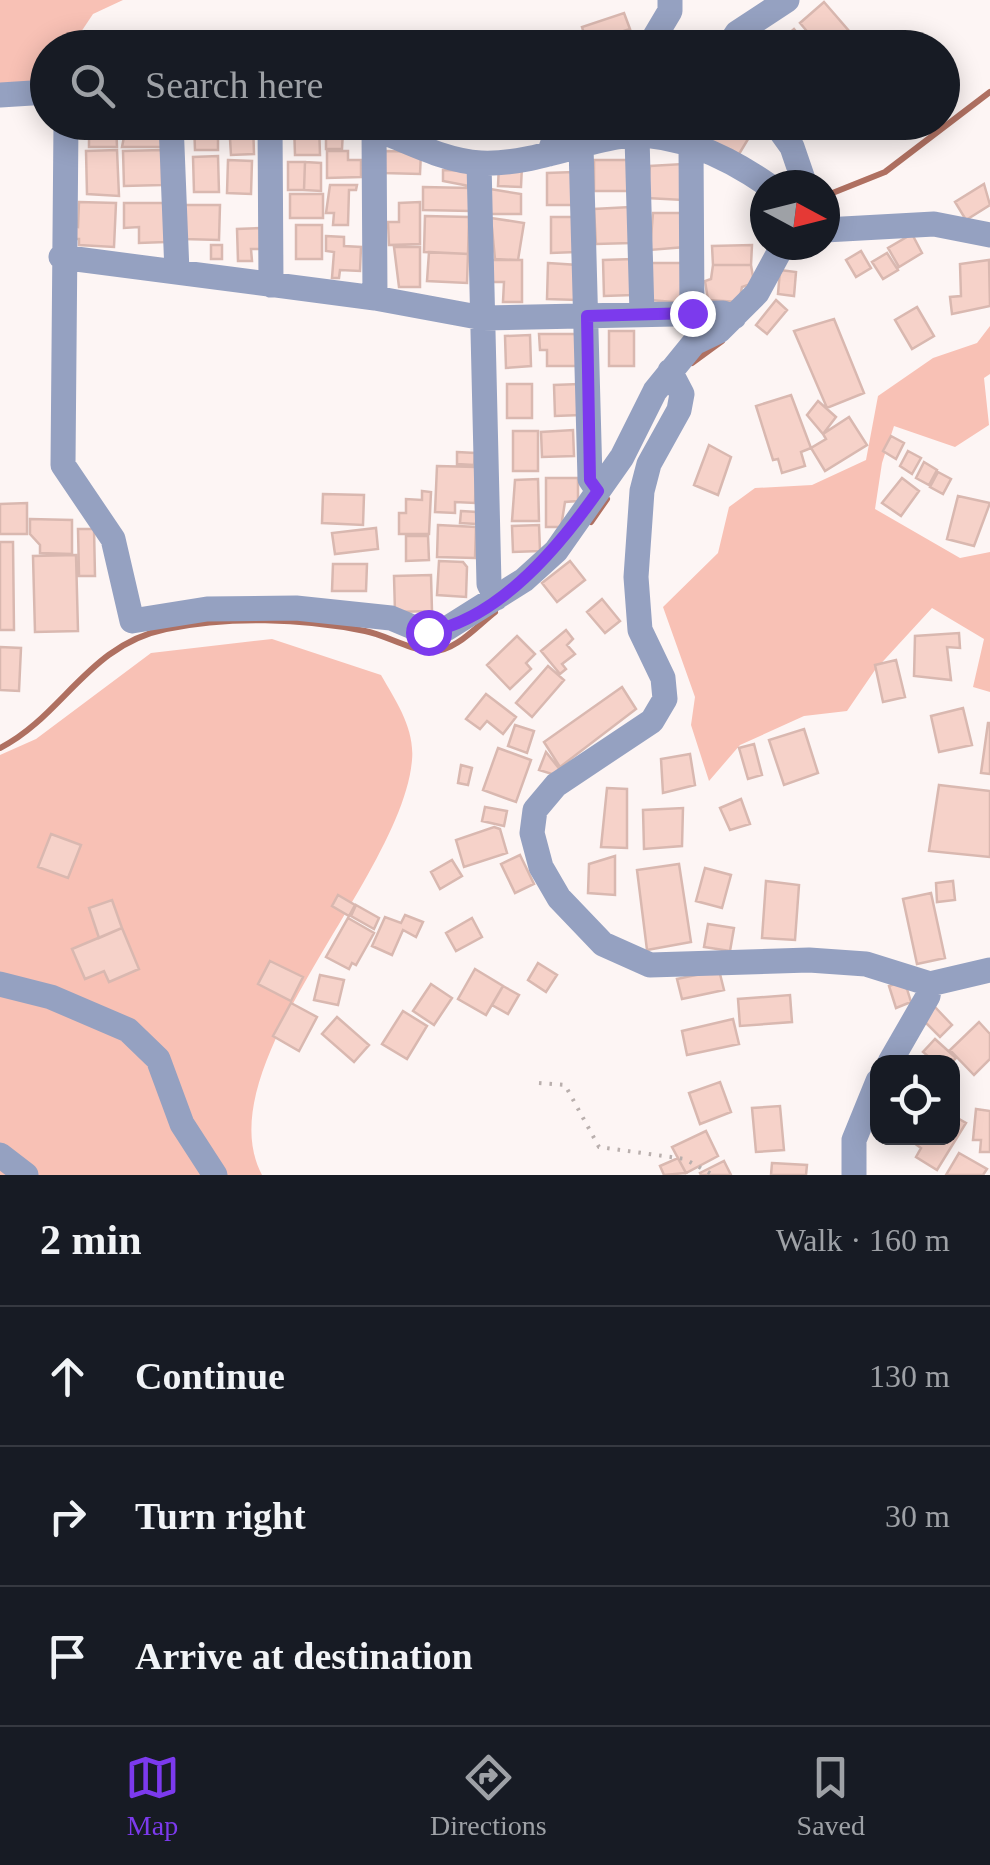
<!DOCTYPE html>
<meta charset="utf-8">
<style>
body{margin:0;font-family:"Times New Roman",serif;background:#242831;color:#f1f3f6}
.controls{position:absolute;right:30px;bottom:30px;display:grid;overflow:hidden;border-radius:20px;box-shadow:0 5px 25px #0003}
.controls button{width:90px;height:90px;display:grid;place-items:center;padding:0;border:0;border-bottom:2px solid #363941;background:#171b24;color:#f1f3f6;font:50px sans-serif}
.compass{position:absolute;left:750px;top:170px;width:90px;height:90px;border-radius:50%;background:#171b24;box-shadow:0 5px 25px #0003;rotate:97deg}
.stop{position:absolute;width:30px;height:30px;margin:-22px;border:8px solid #7c3aed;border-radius:50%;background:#fff}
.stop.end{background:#7c3aed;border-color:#fff;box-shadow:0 2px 10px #0008}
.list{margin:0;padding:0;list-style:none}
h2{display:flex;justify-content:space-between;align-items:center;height:130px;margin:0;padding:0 40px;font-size:42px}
h2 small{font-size:32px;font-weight:400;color:#9ea1a6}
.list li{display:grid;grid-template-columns:65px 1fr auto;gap:30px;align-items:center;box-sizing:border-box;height:140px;padding:0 40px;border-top:2px solid #363941}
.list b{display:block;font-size:38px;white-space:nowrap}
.list em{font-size:32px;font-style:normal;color:#9ea1a6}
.icon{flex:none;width:55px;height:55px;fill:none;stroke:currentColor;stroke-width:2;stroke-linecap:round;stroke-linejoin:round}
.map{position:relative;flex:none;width:990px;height:1175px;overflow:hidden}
.search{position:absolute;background:#171b24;box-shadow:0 5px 25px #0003;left:30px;right:30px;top:30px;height:110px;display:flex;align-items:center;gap:25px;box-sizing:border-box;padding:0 35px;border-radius:55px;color:#9ea1a6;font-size:38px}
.sheet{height:550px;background:#171b24}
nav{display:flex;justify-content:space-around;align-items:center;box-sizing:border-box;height:140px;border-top:2px solid #363941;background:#171b24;font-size:28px;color:#9ea1a6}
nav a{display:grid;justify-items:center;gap:5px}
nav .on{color:#7c3aed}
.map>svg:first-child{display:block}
</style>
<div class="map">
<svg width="990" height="1175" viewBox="0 0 990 1175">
<rect width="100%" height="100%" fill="#fdf5f4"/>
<!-- green -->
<path fill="#f8c1b5" d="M0,0h123l-30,14 -22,33 -23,1 -1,39 -47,-4z
M990,326v48l-6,4 5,47 -34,22 -61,-21 -12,37 -7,46 85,49 30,-6v140l-17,-5 11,-48 -52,-31 -57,62 -28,41 -43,5 -64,29 -31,36 -18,-56 4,-28 -32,-90 55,-54 11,-46 26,-19 57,-3 54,-25 12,-64 55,-38 44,-15z
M272,639l109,36c15,26 34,54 31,85 -10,118 -208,306 -150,415h-262v-420l36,-16 115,-86z"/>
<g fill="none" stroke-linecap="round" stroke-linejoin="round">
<!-- stream -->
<path stroke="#af7061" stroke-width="6" d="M825,196l60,-24 105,-80
M692,363l30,-22
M591,522l16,-23
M0,748c63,-32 88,-103 166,-119 63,-13 135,-11 199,2 21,4 44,19 66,20 23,2 47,-26 64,-39"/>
</g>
<!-- building -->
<path fill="#f6d2c9" stroke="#d9b8b0" stroke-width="2.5" d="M824,2l25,29 -19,17h-9l-21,-25z
M624,13l6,16 -43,14 -5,-16z
M794,29l16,19h-38z
M89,122h27l1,25h-28z
M127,122h35v25h-40z
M194,122h24v28h-23z
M229,122h24l1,32 -23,1z
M698,122h54l4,4 -20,33 -45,-26z
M319,123l1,32h-25l-1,-31z
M326,130h17l-1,19h-16z
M117,150l2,46 -32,-2 -1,-43z
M162,150v35l-38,1 -1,-35z
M327,151h21v9h13v17l-34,1z
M385,151l36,1 -1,22 -36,-1z
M218,156l1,36h-25l-1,-35z
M228,160l24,1 -1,33 -24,-1z
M594,160h35v31h-35z
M288,162h17l-1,28h-16z
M305,162l16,1v28l-17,-1z
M499,164l23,1 -1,22 -23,-1z
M683,164v36l-36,-2 3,-32z
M443,170l26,1v15l-26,-5z
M574,172l1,33h-28v-32z
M984,184l6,21 -24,15 -11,-18z
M330,185h27l-1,5h-7l-1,35h-15l1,-12h-8z
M423,187l47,1v23l-47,-1z
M490,189l31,5v20h-32z
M290,194h33v24h-33z
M79,202l37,1 -2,44 -35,-2v-6h-8l1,-13 6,1z
M420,202v42l-31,1 -1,-23h11v-19z
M124,203h40l1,39 -26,1v-16l-15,1z
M184,205h36l-1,35 -35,-1z
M630,207l1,36 -35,1 -2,-35z
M653,213h31l1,34 -35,3z
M425,216l44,1 -1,37 -44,-2z
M551,217h25v35l-25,1z
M491,218l33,5 -6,37 -23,-1z
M296,225h26v34h-26z
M261,228v21h-10l1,12h-14l-1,-32z
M912,234l10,19 -23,14 -11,-19z
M326,236l18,1v9l17,1 -1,24 -20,-1 -1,8h-7l2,-26 -8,-1z
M211,245h11v14h-11z
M752,245l-1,20h-38l-1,-19z
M394,247h26v40h-21z
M861,251l10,17 -15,9 -10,-17z
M429,252l39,2 -1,29 -40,-2z
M887,253l11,17 -15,9 -11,-17z
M633,259v36l-29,1 -1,-36z
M490,260h32v42h-19l1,-20h-14z
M989,260l1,46 -38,8 -2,-17 11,-1 -1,-32z
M548,263l30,2 -1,35 -30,-1z
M649,263h33l3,40 -35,-3z
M713,265h38l3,18 -12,4 -3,15 -31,-2 -3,-19 6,-2z
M780,270l16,2 -2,24 -16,-2z
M776,300l11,10 -20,24 -11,-9z
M917,307l17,29 -22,13 -17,-29z
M834,319l30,74 -37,15 -33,-77z
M609,331h25v35h-25z
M539,334h39v32h-31v-16h-7z
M530,335l1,31 -25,2 -1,-32z
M507,384h25v34h-25z
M579,384l2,31 -26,1 -1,-31z
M791,395l20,53 -10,4 4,14 -23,7 -4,-14 -5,1 -17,-54z
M818,401l18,16 -13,17 -16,-19z
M849,417l18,28 -42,26 -14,-23 15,-9 -3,-5z
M573,430l1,26 -32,1 -1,-25z
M513,431h25v40h-25z
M891,436l13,7 -8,16 -13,-8z
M709,445l22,12 -13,38 -24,-10z
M908,451l13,7 -9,16 -12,-8z
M457,452l18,1 -1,12 -17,-1z
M924,462l13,8 -8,15 -13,-7z
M437,466l39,1 -1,36 -20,-1v11l-20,-1z
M938,472l13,7 -8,15 -13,-7z
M546,478h32v23l-13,1 -4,25h-15z
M902,478l17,13 -18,25 -19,-13z
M538,479l1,42h-27l3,-41z
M422,491l9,1 -2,42h-30v-21h7v-14l16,1z
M323,494l41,1 -1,30 -41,-2z
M958,496l32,7 -16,43 -27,-7z
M27,503v31h-27v-30z
M461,511l16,1 -1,12 -16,-1z
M30,519l42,1v34l-32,-1v-8l-10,-11z
M438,525l38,2 -1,31 -38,-1z
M539,525l1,26 -27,1 -1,-26z
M376,528l2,21 -43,5 -3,-21z
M78,529h16l1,47h-16z
M406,536h22l1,24 -23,1z
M0,542h13l1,88h-14z
M76,555l2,76 -43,1 -2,-76z
M439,561l24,1 4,5 -1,30 -29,-2z
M570,561l15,19 -28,22 -15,-19z
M333,564h34l-1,27h-34z
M431,575l1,36 -37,1 -1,-36z
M602,599l18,22 -15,12 -18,-21z
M566,630l7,9 -6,6 8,9 -13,10 4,5 -6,5 -19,-23z
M959,633l1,15 -13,-1 4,33 -37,-4 1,-40z
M517,636l18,18 -9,9 5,6 -21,20 -23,-24z
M0,647l21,1 -2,43 -19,-1z
M896,660l9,37 -22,5 -8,-37z
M548,666l16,14 -32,37 -16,-14z
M622,687l14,22 -76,58 -16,-25z
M486,694l30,23 -13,17 -16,-13 -7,8 -14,-10z
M963,708l9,37 -33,7 -8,-36z
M988,723h2v51l-9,-1z
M515,725l19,6 -7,22 -19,-7z
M804,729l14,44 -34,12 -15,-45z
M754,744l8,31 -14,4 -9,-31z
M498,748l33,12 -15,42 -33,-12z
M546,752l15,19 -6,4 -16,-5z
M690,754l5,31 -32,8 -2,-34z
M461,765l11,3 -4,17 -10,-2z
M939,785l51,6v66l-61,-6z
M607,788l20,1v59l-26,-1z
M741,799l9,25 -20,6 -10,-22z
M485,807l22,4 -3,15 -22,-5z
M683,808l-1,38 -38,3 -1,-39z
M494,827l6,2 7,24 -43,14 -8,-27z
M51,834l30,11 -13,33 -30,-11z
M520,855l14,29 -19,9 -14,-29z
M615,856v39l-27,-2 1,-29z
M452,860l10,16 -22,13 -9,-17z
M679,864l12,78 -44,8 -10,-80z
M705,868l26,7 -9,33 -26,-7z
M766,881l33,4 -4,55 -33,-2z
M953,881l2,19 -18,2 -1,-19z
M931,893l14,65 -28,6 -14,-65z
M338,895l17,10 -6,11 -17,-10z
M112,900l10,28 -23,10 -10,-30z
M356,905l23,13 -5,11 -23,-13z
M405,915l18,7 -7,15 -13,-7 -11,25 -20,-9 13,-29 16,6z
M348,918l26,15 -18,32 -4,-2 -3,6 -23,-12z
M472,918l10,19 -26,14 -10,-18z
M708,924l26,4 -4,23 -26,-4z
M122,928l17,41 -30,13 -5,-11 -19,8 -13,-30z
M270,961l33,16 -12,24 -33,-17z
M538,963l19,12 -11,17 -18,-12z
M475,969l28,17 -17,29 -28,-16z
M719,970l5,20 -42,9 -5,-20z
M320,975l24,5 -6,25 -24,-5z
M897,983l10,6 4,13 -15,6 -7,-22z
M431,984l21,14 -18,27 -21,-14z
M503,986l16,9 -11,19 -16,-9z
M790,995l2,27 -52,4 -2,-27z
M291,1003l26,14 -18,34 -26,-15z
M935,1007l17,18 -12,12 -17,-17z
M403,1011l24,15 -20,33 -25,-15z
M337,1017l32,28 -15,17 -32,-28z
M733,1019l6,25 -52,11 -5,-24z
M979,1022l11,12v25l-16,16 -24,-25z
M935,1039l21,19 -4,4h-17l-12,-10z
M720,1082l11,30 -31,12 -11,-31z
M780,1106l4,44 -28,2 -4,-44z
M976,1109l14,2v41h-10l1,-12h-8z
M952,1115l14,8 -29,47 -21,-13 5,-9 -7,-5 4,-5h34z
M706,1131l12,25 -32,17 -14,-26z
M959,1153l28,16 -4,6h-37z
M678,1158l8,15 -22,2 -4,-9z
M724,1161l7,14h-30l-1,-2z
M772,1163l35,2 -1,10h-35z"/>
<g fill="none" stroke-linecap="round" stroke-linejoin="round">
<!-- path -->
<path stroke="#b9afad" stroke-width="4" stroke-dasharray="2.5 8" stroke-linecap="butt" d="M485,48l42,-9 1,9
M539,1083l26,2 34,62 86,12 28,16"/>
<!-- minor -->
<path stroke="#95a1c1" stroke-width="25" d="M648,48l22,-37v-11
M727,48l10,-15 50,-33
M0,95l48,-3
M66,122l-3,343 50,74 19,82 75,-12 89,-1 95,10 36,15 19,-4 78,-49 32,-29 66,-94 33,-66 39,-48 25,-12 38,-38 26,-48
M171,122l6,150
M270,122l1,163
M357,122c40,13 82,39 124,41 47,2 91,-18 136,-26 52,-9 109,19 151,48
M774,122l18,25 13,38
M374,128l1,170
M637,137l5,177
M581,146l9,333 8,12
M691,146l1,167
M549,154l11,-32
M479,163l10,421 7,14
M825,230l109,-6 56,11
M61,257l314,41 108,20 240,-5 11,4
M670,371l12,23 -3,16 -30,54 -7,27 -6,86 4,53 23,48 2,21 -13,22 -96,64 -21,25 -3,23 9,34 18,31 44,46 47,21 159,-5 57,4 64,20 60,-14
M0,984l51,13 77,33 30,29 24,65 33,51
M890,1062l38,-66 2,-12
M0,1155l26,20
M854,1175v-35l24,-59"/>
</g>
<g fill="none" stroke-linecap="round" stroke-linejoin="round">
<!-- route -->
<path stroke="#7c3aed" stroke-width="12" d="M428,632c71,-13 131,-85 170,-141l-8,-11 -3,-164 105,-3"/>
</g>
</svg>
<div class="controls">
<button><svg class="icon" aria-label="locate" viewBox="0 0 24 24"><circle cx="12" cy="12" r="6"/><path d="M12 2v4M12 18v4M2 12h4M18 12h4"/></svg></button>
</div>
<svg class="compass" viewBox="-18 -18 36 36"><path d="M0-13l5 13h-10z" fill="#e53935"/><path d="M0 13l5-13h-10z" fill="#9ea1a6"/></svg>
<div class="stop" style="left:428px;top:632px"></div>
<div class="stop end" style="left:692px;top:313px"></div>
<div class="search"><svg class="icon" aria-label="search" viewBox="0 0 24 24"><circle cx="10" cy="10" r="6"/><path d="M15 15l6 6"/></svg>Search here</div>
</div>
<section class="sheet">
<h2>2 min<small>Walk · 160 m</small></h2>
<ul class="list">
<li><svg class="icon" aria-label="ahead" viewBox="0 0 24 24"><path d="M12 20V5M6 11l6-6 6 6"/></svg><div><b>Continue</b></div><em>130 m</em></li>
<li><svg class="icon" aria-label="right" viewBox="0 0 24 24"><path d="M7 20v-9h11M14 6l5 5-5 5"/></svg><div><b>Turn right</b></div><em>30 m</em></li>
<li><svg class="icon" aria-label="arrive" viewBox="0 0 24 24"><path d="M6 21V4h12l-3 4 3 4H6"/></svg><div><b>Arrive at destination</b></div></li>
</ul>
</section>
<nav>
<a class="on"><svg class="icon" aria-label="map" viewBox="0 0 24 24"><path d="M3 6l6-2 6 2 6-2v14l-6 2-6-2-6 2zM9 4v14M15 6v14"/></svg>Map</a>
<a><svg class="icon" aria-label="directions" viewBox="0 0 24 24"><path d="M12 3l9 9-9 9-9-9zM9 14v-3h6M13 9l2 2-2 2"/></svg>Directions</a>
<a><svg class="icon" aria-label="saved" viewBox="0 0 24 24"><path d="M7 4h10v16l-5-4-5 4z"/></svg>Saved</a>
</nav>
